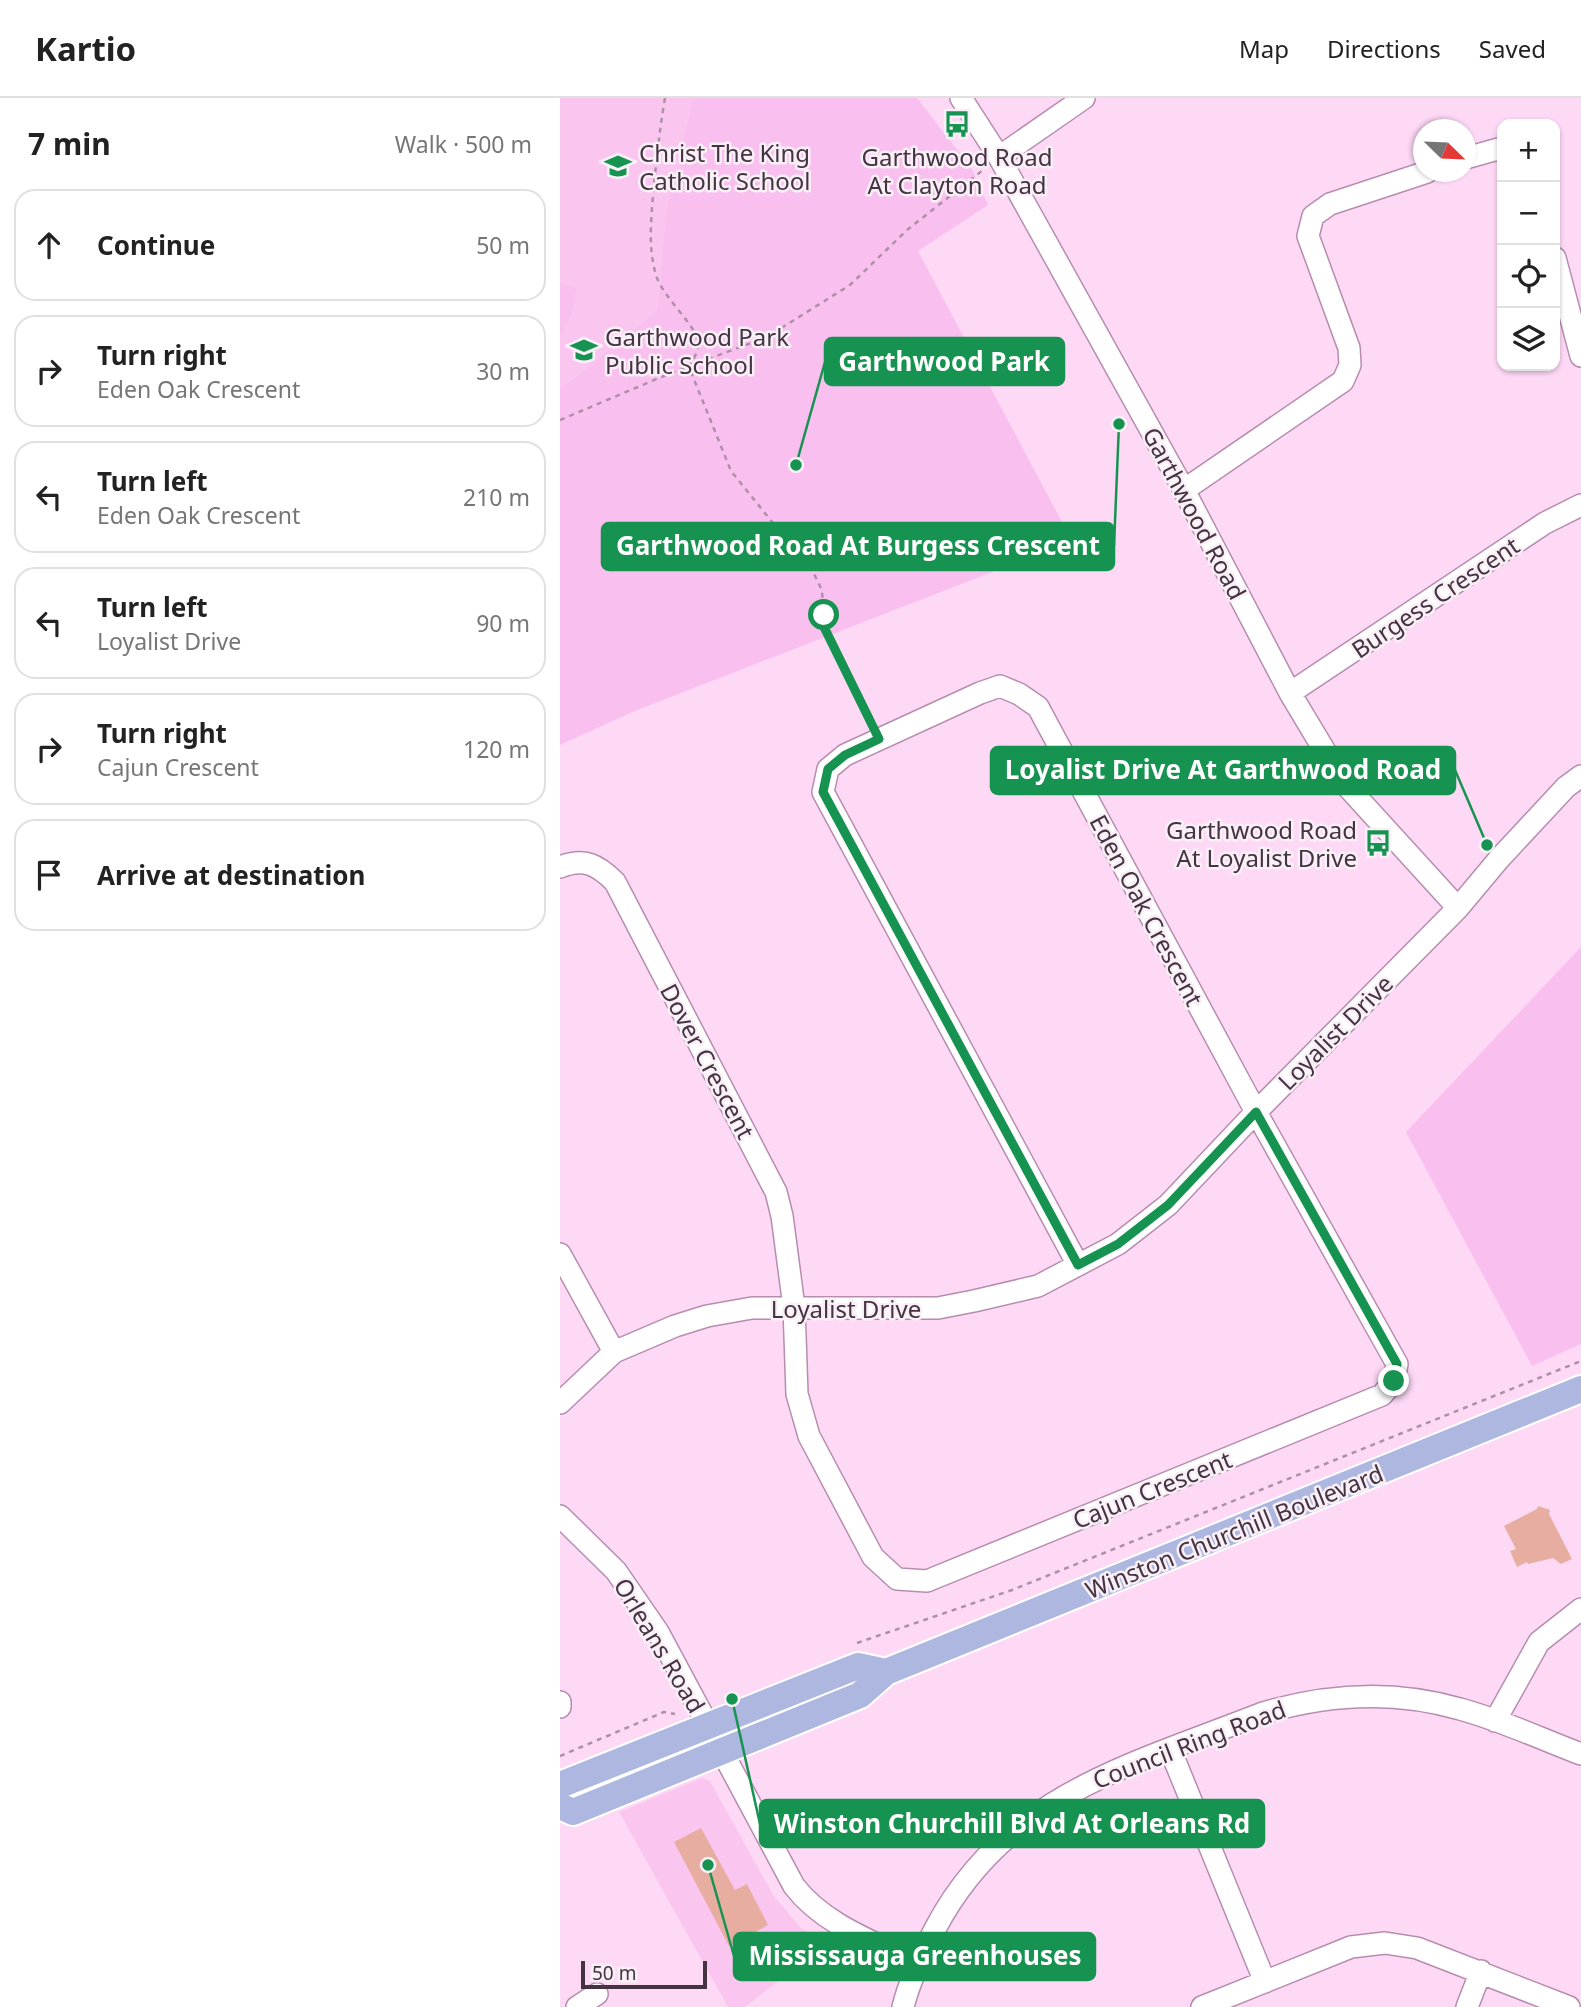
<!DOCTYPE html>
<meta charset="utf-8">
<style>
body{margin:0;font-family:"Noto Sans",sans-serif;background:#f6f6f6;color:#222}
.controls{position:absolute;right:21px;top:21px;display:grid;overflow:hidden;border-radius:14px;box-shadow:0 2px 5px #0004}
.controls button{width:63px;height:63px;display:grid;place-items:center;padding:0;border:0;border-bottom:2px solid #e0e0e0;background:#fff;color:#222;font:35px sans-serif}
.compass{position:absolute;left:853px;top:21px;width:63px;height:63px;border-radius:50%;background:#fff;box-shadow:0 2px 5px #0004;rotate:113deg}
.scale{position:absolute;left:21px;bottom:18px;width:126px;box-sizing:border-box;padding-left:7px;border:4px solid #453342;border-top:0;font-size:19px;line-height:24px;white-space:nowrap;color:#453342;-webkit-text-stroke:5px #f9f0f7;paint-order:stroke}
.stop{position:absolute;width:21px;height:21px;margin:-16px;border:5px solid #169350;border-radius:50%;background:#fff}
.stop.end{background:#169350;border-color:#fff;box-shadow:0 2px 7px #0008}
.list{margin:0;padding:0;list-style:none}
h2{display:flex;justify-content:space-between;align-items:center;height:91px;margin:0;padding:0 28px;font-size:30px}
h2 small{font-size:23px;font-weight:400;color:#767676}
.list li{display:grid;grid-template-columns:46px 1fr auto;gap:21px;align-items:center;box-sizing:border-box;height:112px;margin:0 14px 14px;padding:0 14px;border:2px solid #e0e0e0;border-radius:21px}
.list b{display:block;font-size:26px;white-space:nowrap}
.list p{margin:0;font-size:23px;white-space:nowrap;color:#767676}
.list em{font-size:23px;font-style:normal;color:#767676}
.icon{flex:none;width:38px;height:38px;fill:none;stroke:currentColor;stroke-width:2;stroke-linecap:round;stroke-linejoin:round}
.map{position:relative;flex:none;width:1021px;height:1909px;overflow:hidden}
header{display:flex;align-items:center;gap:42px;box-sizing:border-box;height:98px;padding:0 35px;background:#fff;border-bottom:2px solid #e0e0e0}
header strong{font-size:33px}
nav{display:flex;gap:38px;margin-inline-start:auto;font-size:24px}
main{display:flex}
aside{flex:1;background:#fff}
.map>svg:first-child{display:block}
</style>
<header>
<strong>Kartio</strong>
<nav><a>Map</a><a>Directions</a><a>Saved</a></nav>
</header>
<main>
<aside>
<h2>7 min<small>Walk · 500 m</small></h2>
<ul class="list">
<li><svg class="icon" aria-label="ahead" viewBox="0 0 24 24"><path d="M12 20V5M6 11l6-6 6 6"/></svg><div><b>Continue</b></div><em>50 m</em></li>
<li><svg class="icon" aria-label="right" viewBox="0 0 24 24"><path d="M7 20v-9h11M14 6l5 5-5 5"/></svg><div><b>Turn right</b><p>Eden Oak Crescent</p></div><em>30 m</em></li>
<li><svg class="icon" aria-label="left" viewBox="0 0 24 24"><path d="M17 20v-9H6M10 6l-5 5 5 5"/></svg><div><b>Turn left</b><p>Eden Oak Crescent</p></div><em>210 m</em></li>
<li><svg class="icon" aria-label="left" viewBox="0 0 24 24"><path d="M17 20v-9H6M10 6l-5 5 5 5"/></svg><div><b>Turn left</b><p>Loyalist Drive</p></div><em>90 m</em></li>
<li><svg class="icon" aria-label="right" viewBox="0 0 24 24"><path d="M7 20v-9h11M14 6l5 5-5 5"/></svg><div><b>Turn right</b><p>Cajun Crescent</p></div><em>120 m</em></li>
<li><svg class="icon" aria-label="arrive" viewBox="0 0 24 24"><path d="M6 21V4h12l-3 4 3 4H6"/></svg><div><b>Arrive at destination</b></div></li>
</ul>
</aside>
<div class="map">
<svg width="1021" height="1909" viewBox="0 0 1021 1909">
<rect width="100%" height="100%" fill="#fed9f6"/>
<!-- built -->
<path fill="#fac6f0" d="M0,0h133l-27,115 -9,98 -97,78z
M142,1680l8,3 63,114 28,33 25,16 -81,63h-17l-109,-195z"/>
<!-- green -->
<path fill="#f9bfee" d="M133,0h224l55,71 16,36 -70,46 154,290 -435,169 -77,35v-356l97,-78 9,-98z
M0,185l16,5 -5,28 -11,21z
M1021,849v397l-49,22 -126,-234z"/>
<!-- building -->
<path fill="#e6ada0" d="M978,1408l12,4 -1,4 23,45 -11,5 -8,-6 -25,6 -1,-2 -10,5 -7,-16 6,-2 -12,-23 33,-17z
M141,1730l34,62 12,-6 21,41 -39,21 -55,-104z"/>
<g fill="none" stroke-linecap="round" stroke-linejoin="round">
<defs>
<path id="minor" d="M401,0l38,59 185,333 106,203 54,90 114,125
M439,59l85,-59
M906,60l32,-9 4,2
M995,160l26,98
M624,392l159,-109 7,-16 -1,-17 -41,-112 5,-20 17,-12 97,-32
M730,595l255,-170 36,-18
M0,769c24,-10 38,-2 55,15l161,310 6,24 12,91 3,87 12,42 64,121 24,22 30,2 455,-186 12,-14 3,-17 -141,-252 -218,-405 -19,-13 -19,-8 -20,7 -135,62 -17,14 -5,23 255,473
M0,1156l54,98
M0,1305l54,-51 61,-26 32,-10 45,-8h186l36,-7 64,-15 80,-42 50,-39 88,-93 202,-204 41,-49 67,-72 15,-11
M0,1418l56,55 42,61 136,254c30,39 80,56 123,77
M0,1604v5
M935,1623l44,-79 42,-33
M610,1651l95,233
M17,1909l20,-13
M343,1909c7,-28 19,-53 32,-78 71,-135 197,-164 328,-216 64,-19 132,-23 197,-4 41,11 81,30 121,45
M642,1909l149,-60 34,-4 32,5 152,59
M907,1909l14,-36"/>
<path id="major" d="M0,1687l298,-119 28,6
M0,1708l13,6 287,-117 26,-23 695,-283"/>
</defs>
<!-- minor casing -->
<use href="#minor" stroke="#b78daf" stroke-width="24"/>
<!-- major casing -->
<use href="#major" stroke="#fff" stroke-width="30"/>
<!-- path -->
<path stroke="#ad90a7" stroke-width="2.5" stroke-dasharray="5 5" stroke-linecap="butt" d="M105,0c-5,29 -8,57 -11,86 -2,29 -7,61 2,91 7,23 41,51 42,67 1,9 -5,18 -9,25l42,104 83,103 8,16 2,37 46,94
M0,322l106,-45 101,-38 83,-52 57,-55 76,-60
M297,1545l155,-53 569,-229
M0,1658l104,-44 11,2"/>
<!-- minor -->
<use href="#minor" stroke="#fff" stroke-width="21"/>
<!-- major -->
<use href="#major" stroke="#adb7e0" stroke-width="26"/>
</g>
<g fill="none" stroke-linecap="round" stroke-linejoin="round">
<!-- route -->
<path stroke="#169350" stroke-width="9" d="M264,517v12l55,112 -34,16 -17,14 -5,23 255,473 40,-21 50,-39 88,-93 141,252 -3,17"/>
</g>
<!-- icons -->
<defs>
<symbol id="bus-bare" viewBox="-9 -9 18 18"><path d="M-5-6H5V4H4V6H2V4H-2V6H-4V4H-5ZM-3.5-4V0h7V-4ZM-3.5 1.2v1.5H-2V1.2ZM2 1.2v1.5H3.5V1.2Z" fill="#169350" stroke="#f9f0f7" stroke-width="2.5" paint-order="stroke"/></symbol>
<symbol id="school-bare" viewBox="-9 -9 18 18"><path d="M0-5L7-2L0 1L-7-2ZM-4 1L0 2.5L4 1V4Q0 6-4 4Z" fill="#169350" stroke="#f9f0f7" stroke-width="2.5" paint-order="stroke"/></symbol>
</defs>
<g fill-rule="evenodd">
<use href="#bus-bare" x="378" y="7" width="38" height="38"/>
<use href="#school-bare" x="39" y="49" width="38" height="38"/>
<use href="#school-bare" x="5" y="233" width="38" height="38"/>
<use href="#bus-bare" x="799" y="726" width="38" height="38"/>
</g>
<g text-anchor="middle" dominant-baseline="central" stroke-width="5" stroke-linejoin="round" paint-order="stroke">
<!-- poi labels -->
<g font-size="24" fill="#453342" stroke="#f9f0f7" text-anchor="start">
<text x="79" y="54">Christ The King<tspan x="79" dy="28">Catholic School</tspan></text>
<text x="397" y="58" text-anchor="middle">Garthwood Road<tspan x="397" dy="28">At Clayton Road</tspan></text>
<text x="45" y="238">Garthwood Park<tspan x="45" dy="28">Public School</tspan></text>
<text x="797" y="731" text-anchor="end">Garthwood Road<tspan x="797" dy="28">At Loyalist Drive</tspan></text>
</g>
<!-- street labels -->
<g font-size="24" fill="#453342" stroke="#f9f0f7">
<text transform="translate(635 415) rotate(62)">Garthwood Road</text>
<text transform="translate(875 499) rotate(-34)">Burgess Crescent</text>
<text transform="translate(587 812) rotate(62)">Eden Oak Crescent</text>
<text transform="translate(775 934) rotate(-45)">Loyalist Drive</text>
<text transform="translate(148 963) rotate(62)">Dover Crescent</text>
<text x="286" y="1210">Loyalist Drive</text>
<text transform="translate(592 1391) rotate(-22)">Cajun Crescent</text>
<text transform="translate(674 1433) rotate(-22)">Winston Churchill Boulevard</text>
<text transform="translate(100 1547) rotate(59)">Orleans Road</text>
<text transform="translate(629 1646) rotate(-21)">Council Ring Road</text>
</g>
</g>
<!-- callouts -->
<path fill="none" stroke="#169350" stroke-width="2.5" d="M236 367L265 264M559 326L554 448M927 747L895 672M172 1601L200 1726M148 1767L174 1858"/>
<g fill="#169350" stroke="#f9f0f7" stroke-width="2.5">
<circle cx="236" cy="367" r="7"/>
<circle cx="559" cy="326" r="7"/>
<circle cx="927" cy="747" r="7"/>
<circle cx="172" cy="1601" r="7"/>
<circle cx="148" cy="1767" r="7"/>
</g>
<g fill="#169350" stroke="#169350" stroke-width="2.5">
<rect x="265" y="240" width="239" height="47" rx="7"/>
<rect x="42" y="425" width="512" height="47" rx="7"/>
<rect x="431" y="649" width="464" height="47" rx="7"/>
<rect x="200" y="1702" width="504" height="47" rx="7"/>
<rect x="174" y="1835" width="361" height="47" rx="7"/>
</g>
<g font-size="26" text-anchor="middle" font-weight="bold" fill="#fff">
<text x="384" y="273">Garthwood Park</text>
<text x="298" y="457">Garthwood Road At Burgess Crescent</text>
<text x="663" y="681">Loyalist Drive At Garthwood Road</text>
<text x="452" y="1735">Winston Churchill Blvd At Orleans Rd</text>
<text x="355" y="1867">Mississauga Greenhouses</text>
</g>
</svg>
<div class="controls">
<button>+</button>
<button>−</button>
<button><svg class="icon" aria-label="locate" viewBox="0 0 24 24"><circle cx="12" cy="12" r="6"/><path d="M12 2v4M12 18v4M2 12h4M18 12h4"/></svg></button>
<button><svg class="icon" aria-label="layers" viewBox="0 0 24 24"><path d="M12 4l9 5-9 5-9-5zM3 14l9 5 9-5"/></svg></button>
</div>
<svg class="compass" viewBox="-18 -18 36 36"><path d="M0-13l5 13h-10z" fill="#e53935"/><path d="M0 13l5-13h-10z" fill="#767676"/></svg>
<div class="scale">50 m</div>
<div class="stop" style="left:264px;top:517px"></div>
<div class="stop end" style="left:834px;top:1283px"></div>
</div>
</main>
